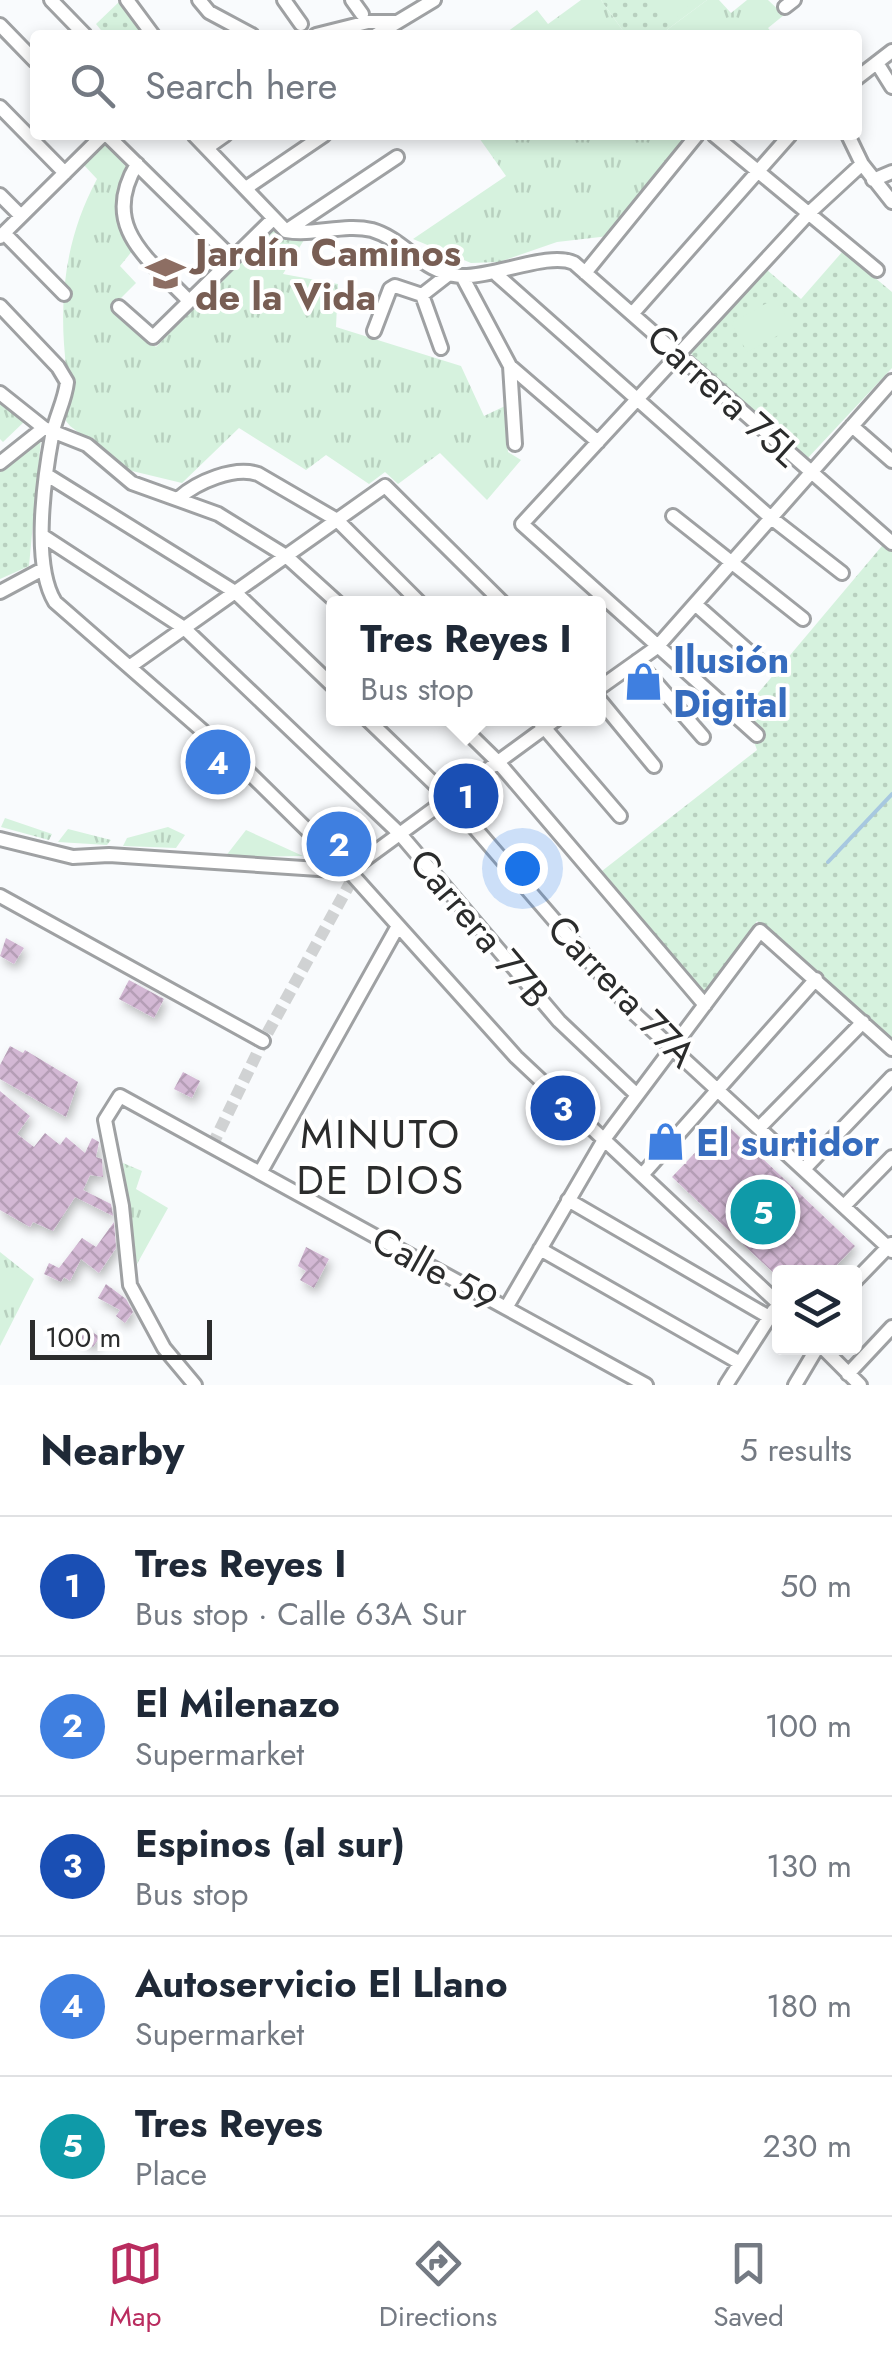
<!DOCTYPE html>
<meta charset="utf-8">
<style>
body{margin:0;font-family:Jost,sans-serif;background:#f6f6f7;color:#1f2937}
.controls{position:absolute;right:30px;bottom:30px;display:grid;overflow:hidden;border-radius:10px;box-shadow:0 5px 15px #0003}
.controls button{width:90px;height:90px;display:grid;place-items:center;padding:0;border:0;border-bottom:2px solid #e0e1e3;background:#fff;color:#1f2937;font:50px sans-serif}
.scale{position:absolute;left:30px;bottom:25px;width:182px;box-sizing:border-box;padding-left:10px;border:5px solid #2b2c2c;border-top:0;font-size:28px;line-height:35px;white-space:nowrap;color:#2b2c2c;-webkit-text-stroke:8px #fff;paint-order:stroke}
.you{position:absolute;left:522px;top:868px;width:35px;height:35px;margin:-25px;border:8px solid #fff;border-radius:50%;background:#1a73e8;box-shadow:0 0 0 15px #1a73e833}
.badge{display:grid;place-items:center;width:65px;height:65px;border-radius:50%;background:#b92c5f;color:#fff;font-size:32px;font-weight:700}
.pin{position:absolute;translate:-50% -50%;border:5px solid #fff;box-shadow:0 2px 10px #0006}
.popup{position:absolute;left:326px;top:596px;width:280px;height:130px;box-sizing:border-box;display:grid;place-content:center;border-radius:10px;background:#fff;filter:drop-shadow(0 2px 8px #0005);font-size:32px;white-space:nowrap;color:#747a83}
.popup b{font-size:38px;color:#1f2937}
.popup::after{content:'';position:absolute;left:50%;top:100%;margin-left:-20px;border:20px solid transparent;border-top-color:#fff}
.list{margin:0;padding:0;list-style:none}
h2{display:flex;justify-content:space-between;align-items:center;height:130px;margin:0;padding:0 40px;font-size:42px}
h2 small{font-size:32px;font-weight:400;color:#747a83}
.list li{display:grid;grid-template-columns:65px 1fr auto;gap:30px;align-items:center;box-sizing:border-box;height:140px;padding:0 40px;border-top:2px solid #e0e1e3}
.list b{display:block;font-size:38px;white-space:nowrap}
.list p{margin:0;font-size:32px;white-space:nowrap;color:#747a83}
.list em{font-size:32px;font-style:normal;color:#747a83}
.icon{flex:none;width:55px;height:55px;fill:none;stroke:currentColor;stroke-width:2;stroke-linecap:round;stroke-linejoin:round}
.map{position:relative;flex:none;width:892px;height:1385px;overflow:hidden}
.search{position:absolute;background:#fff;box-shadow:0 5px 15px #0003;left:30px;right:30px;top:30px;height:110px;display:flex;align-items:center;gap:25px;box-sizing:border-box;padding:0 35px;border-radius:10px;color:#747a83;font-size:38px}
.sheet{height:830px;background:#fff}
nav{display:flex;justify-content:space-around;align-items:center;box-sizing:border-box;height:140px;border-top:2px solid #e0e1e3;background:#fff;font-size:28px;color:#747a83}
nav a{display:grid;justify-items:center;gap:5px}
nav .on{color:#b92c5f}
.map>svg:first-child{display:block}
</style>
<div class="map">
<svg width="892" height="1385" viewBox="0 0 892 1385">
<defs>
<pattern id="grass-tufts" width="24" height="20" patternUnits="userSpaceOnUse" patternTransform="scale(2.5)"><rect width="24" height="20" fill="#d6f2de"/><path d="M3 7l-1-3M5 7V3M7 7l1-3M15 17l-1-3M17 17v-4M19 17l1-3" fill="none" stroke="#b8d0bf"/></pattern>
<pattern id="park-dots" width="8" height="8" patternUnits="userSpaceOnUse" patternTransform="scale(2.5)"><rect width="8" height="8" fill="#d6f2de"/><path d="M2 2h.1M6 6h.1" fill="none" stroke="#b8d0bf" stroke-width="1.8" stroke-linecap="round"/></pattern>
<pattern id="building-cross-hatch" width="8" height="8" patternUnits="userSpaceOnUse" patternTransform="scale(2.5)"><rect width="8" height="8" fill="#d3b8d4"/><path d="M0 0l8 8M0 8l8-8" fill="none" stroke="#b59eb6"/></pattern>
<filter id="shadow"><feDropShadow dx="3" dy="5.5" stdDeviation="5" flood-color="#0004"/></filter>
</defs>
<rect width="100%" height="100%" fill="#f9fbfd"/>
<!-- grass -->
<path fill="url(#grass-tufts)" d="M581,0h20l25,35h-123l34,-25 11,14z
M707,0h12l12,13 16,-13h21l16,15 -16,13 6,7h-114z
M477,135h214l-82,101 -52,6 -58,20 -28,1 -58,-24 93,-63z
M104,142l23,26c-9,29 -17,59 6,82l-13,16 16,17 -23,23 43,41 115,-119 12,12h21l-21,34 55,10 -2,43 125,39 23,50 21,-10 3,46 13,8 -34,40 -47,-47 -42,31 -13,-12 -16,12 -43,-29 -20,15 -67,-42 -57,55 -54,-13 -58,-44 -4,-5c3,-27 0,-50 -2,-77 -4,-59 5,-113 33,-165l-15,-16z
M0,400l25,21 -22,21 -3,-3z
M5,818l47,16 -3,6 -48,-13z
M168,827l17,8 -9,13 -53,-2 4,-8z
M68,829l43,11 -4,5 -49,-3z
M246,830l57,26 -78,1z
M123,1163l19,8 -6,18 32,19 -31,56z
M0,1252l34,27 -34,67z"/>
<!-- park -->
<path fill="url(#park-dots)" d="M121,0l27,35h-43l-9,-11z
M601,0h106l-47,35h-34z
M843,251l49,41v76l-86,92 -117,-108 78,-82 34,29z
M41,439l-12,127 -29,13v-107z
M892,534v509l-135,-122 -53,73 -102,-123 155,-121 -14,-39z"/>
<!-- pitch -->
<path fill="#d6f2de" d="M652,0h42l-21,21z
M776,298l16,30 -45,24 -16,-29z"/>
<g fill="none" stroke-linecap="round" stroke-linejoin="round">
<!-- stream -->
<path stroke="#a7c8e0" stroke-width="4" d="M828,862l64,-68"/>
</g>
<!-- building -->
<path fill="url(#building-cross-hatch)" filter="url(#shadow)" d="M6,938l18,10 -10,16 -14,-8z
M129,980l35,19 -10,19 -35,-19z
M10,1046l13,7 2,-3 53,32 -12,35 -66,-38v-14z
M183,1072l17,9 -8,17 -18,-9z
M0,1091l30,25 -13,18 17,13 11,-14 15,12 6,-8 19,16 7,-15 7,4 -3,15 6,2 1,18 -13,-2 -7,15 28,14 2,12 -38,-19 -22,34 -20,-9 -3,5 -30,-17z
M724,1122l131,124 -25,26h-50v7l-108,-102z
M114,1222l2,26 -17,25 -18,-14 -11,22 -6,-4 -3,5 -17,-8 5,-11 10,5 23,-30 14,9z
M306,1247l23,12 -15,29 -14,-8 6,-9 -8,-5z
M106,1284l20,15 7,13 -8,11 -9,-7 4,-6 -22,-12z
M83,1326l17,11 -7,10 -17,-11z"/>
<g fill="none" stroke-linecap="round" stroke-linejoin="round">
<!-- minor-tunnel -->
<path stroke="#d0d2d3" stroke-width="12" stroke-dasharray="12 6" stroke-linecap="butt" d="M212,1146l51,-105 91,-165"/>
<defs>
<path id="minor" d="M51,0l34,35
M127,0l26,35
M199,0l10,12 43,23
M284,0l17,24
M352,0l10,14
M785,7l9,-7
M0,25l35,36
M316,35l52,-13h29
M376,35l58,-35
M877,63l15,24
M857,78l35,-27
M0,107l65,66
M107,135l126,124
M194,135l92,96c28,5 58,-8 86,-1 34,10 50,43 88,46 33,2 89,-25 114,-13l318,280
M714,135l163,135
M848,135l14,29 30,38
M208,147l17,-12
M137,164c-38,63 12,95 52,137
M873,180l19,-8
M246,188l78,-53
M0,195l21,21
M286,231l111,-74
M4,233l60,61
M0,237l103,-102
M585,273l112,-138
M497,275l273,242 72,56
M462,276l48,90 5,78
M422,295l19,53
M0,306l58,61 9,15c-2,19 -12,36 -15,54 -8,43 -20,129 3,166l182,159 112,110 167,186 264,248
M119,307l34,30 119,-117
M632,314l158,-179
M374,331l16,-42 5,-3 27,9 27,-21
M510,366l88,76
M0,393l44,35 43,17 45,38 86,31 68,42 53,48
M852,426l40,35
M0,463l44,-35
M47,475l188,117 99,95
M179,498c18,-16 55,-32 79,-24l79,46 84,84
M673,516l130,103
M43,536l141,92 216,206 159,187 78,74
M0,592l43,-23
M695,604l69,61
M637,661l66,76
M132,665l253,-179 119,118
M598,689l59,-42 235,-266
M598,698l56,68
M366,718l83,80 187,217 256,236
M453,718l45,44 207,243
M536,718l84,98
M757,735l-235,-211 287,-311 53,-49
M0,839l73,18 36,-2 240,16
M349,871l209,-153
M0,896l263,145
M759,1128l104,-106
M804,1169l88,-92
M260,1173l138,-247
M642,1175l174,-196
M568,1200l201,117
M844,1206l48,-49
M540,1249l200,114
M854,1282l37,-38
M506,1308l99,-170 155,-207 132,118
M823,1348l37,37
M848,1374l44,-47
M195,1385l-31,-37 -34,-63 -8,-79 -17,-86 15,-24 526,289
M726,1385l48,-75
M795,1385l22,-37"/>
</defs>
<!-- minor casing -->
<use href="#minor" stroke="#9fa1a3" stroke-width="18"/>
<!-- minor -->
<use href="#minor" stroke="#fff" stroke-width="12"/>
</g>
<!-- icons -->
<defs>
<symbol id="university-bare" viewBox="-9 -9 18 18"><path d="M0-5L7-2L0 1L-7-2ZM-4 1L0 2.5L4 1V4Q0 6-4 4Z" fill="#8d6e63" stroke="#fff" stroke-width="2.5" paint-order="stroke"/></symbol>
<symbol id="shop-bare" viewBox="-9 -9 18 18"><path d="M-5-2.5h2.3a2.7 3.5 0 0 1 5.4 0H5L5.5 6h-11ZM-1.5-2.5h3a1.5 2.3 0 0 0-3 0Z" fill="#3f7fe0" stroke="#fff" stroke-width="2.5" paint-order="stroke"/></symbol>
</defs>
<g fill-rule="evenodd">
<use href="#university-bare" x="138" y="246" width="55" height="55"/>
<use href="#shop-bare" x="616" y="654" width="55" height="55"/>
<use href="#shop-bare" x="638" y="1114" width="55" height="55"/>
</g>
<g text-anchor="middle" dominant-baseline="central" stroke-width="8" stroke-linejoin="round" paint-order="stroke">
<!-- education labels -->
<g font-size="38" font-weight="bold" fill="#785e54" stroke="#fff" text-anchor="start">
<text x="195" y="252">Jardín Caminos<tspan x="195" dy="44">de la Vida</tspan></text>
</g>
<!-- street labels -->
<g font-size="38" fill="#2b2c2c" stroke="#fff">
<text transform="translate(724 395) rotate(42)">Carrera 75L</text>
<text transform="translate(480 928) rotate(50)">Carrera 77B</text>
<text transform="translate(622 991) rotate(46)">Carrera 77A</text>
<text transform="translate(435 1269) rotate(29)">Calle 59</text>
</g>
<!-- shop labels -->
<g font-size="38" font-weight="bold" fill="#366cbe" stroke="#fff" text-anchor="start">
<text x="673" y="659">Ilusión<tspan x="673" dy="44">Digital</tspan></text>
<text x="696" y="1142">El surtidor</text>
</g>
<!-- neighbourhood labels -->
<g font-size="40" letter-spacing="2.5" fill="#2b2c2c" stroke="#fff">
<text x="381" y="1134">MINUTO<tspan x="381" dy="46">DE DIOS</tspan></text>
</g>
</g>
</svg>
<div class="controls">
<button><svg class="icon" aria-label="layers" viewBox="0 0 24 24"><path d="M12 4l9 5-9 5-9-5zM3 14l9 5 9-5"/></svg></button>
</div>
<div class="scale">100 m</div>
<div class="you"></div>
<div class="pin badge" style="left:466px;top:796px;background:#1a4fb4">1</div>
<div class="popup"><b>Tres Reyes I</b>Bus stop</div>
<div class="pin badge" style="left:339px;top:844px;background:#3f7fe0">2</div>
<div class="pin badge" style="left:563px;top:1108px;background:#1a4fb4">3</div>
<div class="pin badge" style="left:218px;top:762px;background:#3f7fe0">4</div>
<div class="pin badge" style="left:763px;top:1212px;background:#0f9aa8">5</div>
<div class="search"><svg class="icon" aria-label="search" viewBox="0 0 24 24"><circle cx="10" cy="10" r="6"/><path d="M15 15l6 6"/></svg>Search here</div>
</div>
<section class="sheet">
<h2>Nearby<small>5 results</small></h2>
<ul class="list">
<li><span class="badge" style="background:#1a4fb4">1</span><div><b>Tres Reyes I</b><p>Bus stop · Calle 63A Sur</p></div><em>50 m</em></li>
<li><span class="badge" style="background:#3f7fe0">2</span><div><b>El Milenazo</b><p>Supermarket</p></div><em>100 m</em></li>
<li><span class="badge" style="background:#1a4fb4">3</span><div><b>Espinos (al sur)</b><p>Bus stop</p></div><em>130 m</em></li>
<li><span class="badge" style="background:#3f7fe0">4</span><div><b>Autoservicio El Llano</b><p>Supermarket</p></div><em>180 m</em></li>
<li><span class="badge" style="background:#0f9aa8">5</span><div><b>Tres Reyes</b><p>Place</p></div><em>230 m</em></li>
</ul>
</section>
<nav>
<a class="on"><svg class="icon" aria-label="map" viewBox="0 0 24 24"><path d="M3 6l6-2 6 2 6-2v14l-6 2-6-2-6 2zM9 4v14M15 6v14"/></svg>Map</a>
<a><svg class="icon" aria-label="directions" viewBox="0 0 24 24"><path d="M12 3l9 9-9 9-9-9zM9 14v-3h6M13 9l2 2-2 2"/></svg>Directions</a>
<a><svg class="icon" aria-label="saved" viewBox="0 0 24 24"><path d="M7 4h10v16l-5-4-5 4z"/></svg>Saved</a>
</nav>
